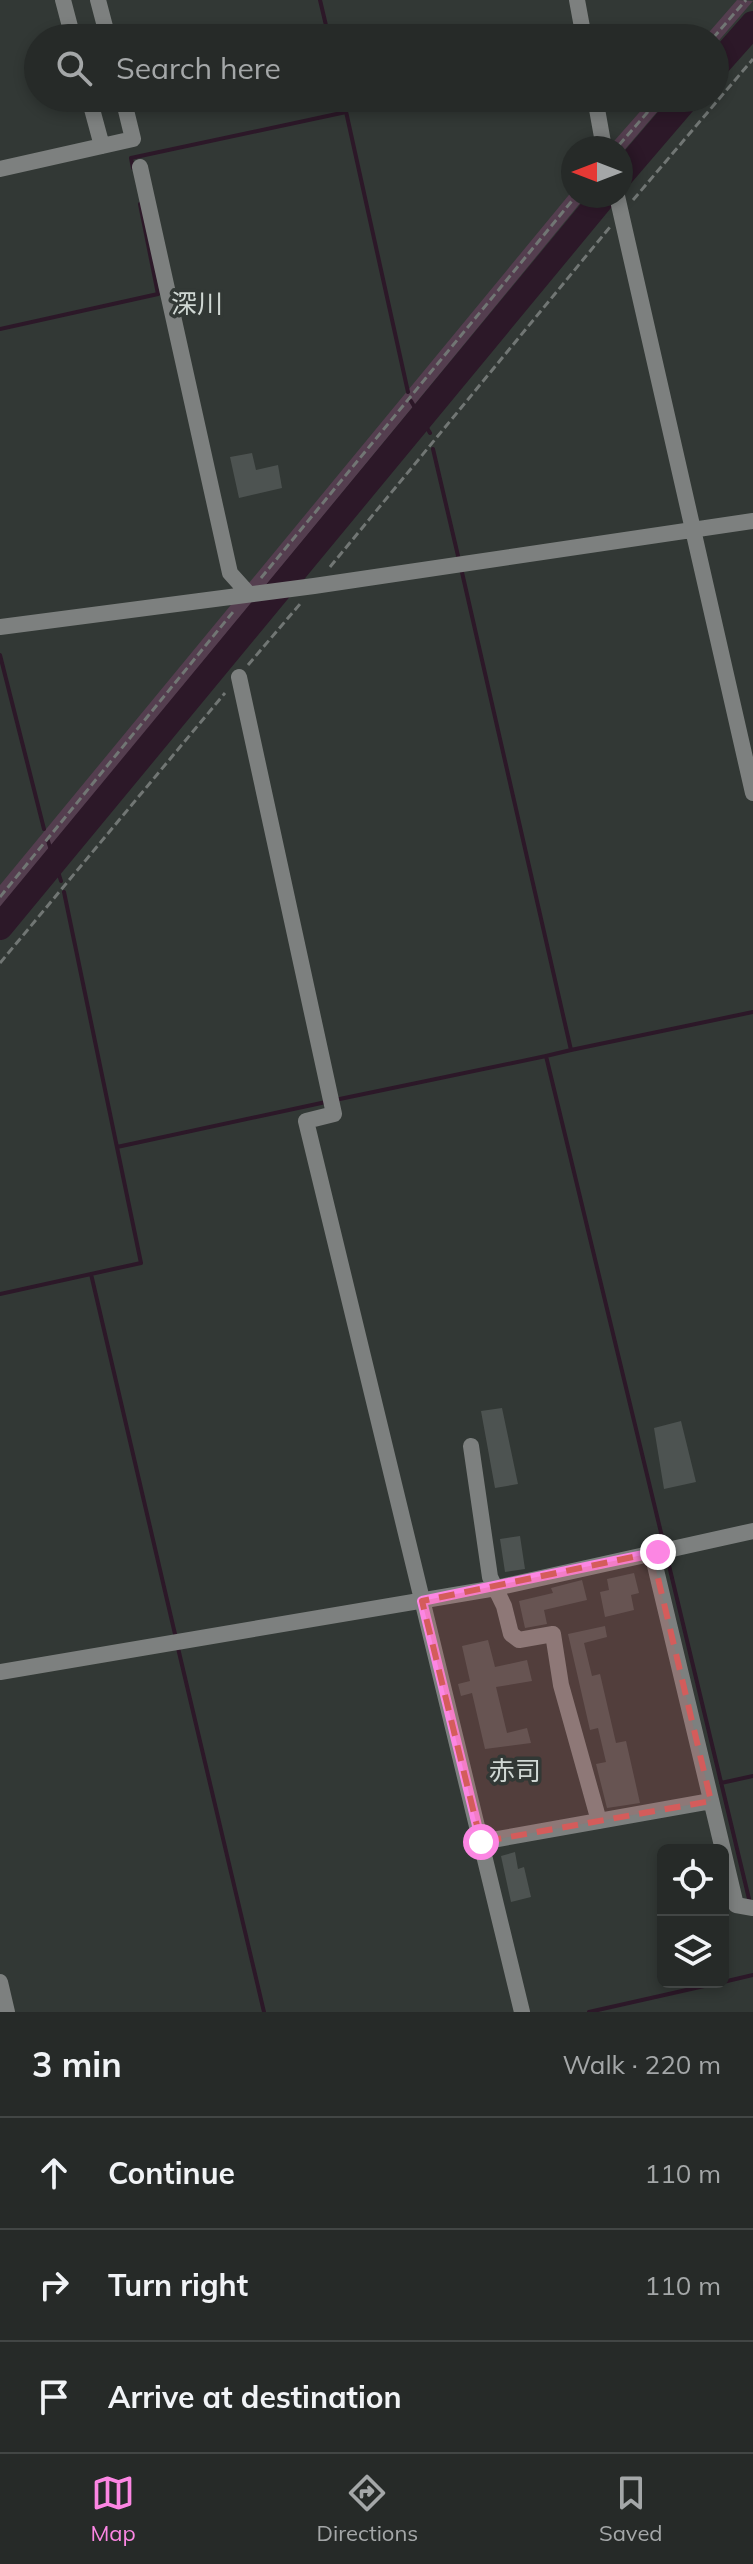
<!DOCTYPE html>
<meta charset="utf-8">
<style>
body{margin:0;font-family:Mulish,"Noto Sans JP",sans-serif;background:#2e3230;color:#f1f3f6}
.controls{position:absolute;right:24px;bottom:24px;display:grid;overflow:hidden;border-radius:12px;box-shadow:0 4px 12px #0003}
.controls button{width:72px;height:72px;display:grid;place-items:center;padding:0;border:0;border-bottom:2px solid #424645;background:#262a28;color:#f1f3f6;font:40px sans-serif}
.compass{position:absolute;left:561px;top:136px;width:72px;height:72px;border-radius:50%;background:#262a28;box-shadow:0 4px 12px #0003;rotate:270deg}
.stop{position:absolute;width:24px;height:24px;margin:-18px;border:6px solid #fc86e3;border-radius:50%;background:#fff}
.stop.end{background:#fc86e3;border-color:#fff;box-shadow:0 2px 8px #0008}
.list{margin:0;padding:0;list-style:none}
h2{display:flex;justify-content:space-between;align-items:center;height:104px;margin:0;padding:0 32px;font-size:34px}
h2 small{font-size:26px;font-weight:400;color:#a4a7a8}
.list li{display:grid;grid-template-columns:52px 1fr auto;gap:24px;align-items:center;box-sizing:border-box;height:112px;padding:0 32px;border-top:2px solid #424645}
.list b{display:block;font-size:30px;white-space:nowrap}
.list em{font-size:26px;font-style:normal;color:#a4a7a8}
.icon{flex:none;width:44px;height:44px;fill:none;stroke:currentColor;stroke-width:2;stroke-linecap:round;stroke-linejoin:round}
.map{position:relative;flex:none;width:753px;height:2012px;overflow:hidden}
.search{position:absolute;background:#262a28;box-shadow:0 4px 12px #0003;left:24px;right:24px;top:24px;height:88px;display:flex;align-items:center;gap:20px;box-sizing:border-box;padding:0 28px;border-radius:44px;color:#a4a7a8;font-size:30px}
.sheet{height:440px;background:#262a28}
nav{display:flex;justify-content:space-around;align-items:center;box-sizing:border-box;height:112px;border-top:2px solid #424645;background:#262a28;font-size:22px;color:#a4a7a8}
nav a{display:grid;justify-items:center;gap:4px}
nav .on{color:#fc86e3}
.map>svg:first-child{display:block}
</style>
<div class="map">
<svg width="753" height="2012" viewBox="0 0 753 2012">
<rect width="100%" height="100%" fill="#323835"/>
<!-- green -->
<path fill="#543e4f" d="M737,0l16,1 -38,44v-7h-11z
M652,98h17l-48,56v-6h-13z
M573,190v6h13l-586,713v-24z"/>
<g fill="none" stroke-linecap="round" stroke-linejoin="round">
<!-- stream -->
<path stroke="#2c1828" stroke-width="4" d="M320,0l9,38
M343,98l65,294
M133,168l-2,-10 215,-46
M0,329l158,-35 -18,-90
M411,401l19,32
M433,449l26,111
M461,568l110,482 -25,6 118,489
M0,655l44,174
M48,841l13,40
M571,1050l182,-38
M335,1100l211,-44
M117,1147l209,-45
M91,1274l84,360
M0,1294l141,-31 -77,-371
M666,1553l84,350
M178,1648l86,364
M721,1783l32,-7
M723,1982l30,-7
M589,2012l133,-30"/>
<!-- river -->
<path stroke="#2c1828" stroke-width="26" d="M715,67l38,-43
M621,175l66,-77
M0,927l604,-731"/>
</g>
<!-- building -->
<path fill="#4d5351" d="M252,453l4,17 22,-5 4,23 -43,10 -9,-41z
M502,1408l16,76 -23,4 -14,-77z
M681,1421l15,61 -32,7 -10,-61z
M520,1536l5,33 -20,3 -5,-33z
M634,1573l5,20 -8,2 3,15 -29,7 -5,-25 9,-2 -2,-11z
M582,1580l5,20 -43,10 3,14 -22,4 -6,-27 34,-8 -2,-5z
M605,1626l2,11 -23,6 8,33 8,-2 16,69 10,-2 14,62 -33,5 -11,-44 10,-2 -8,-34 -8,2 -22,-96z
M488,1640l7,27 32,-7 5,21 -36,6 11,46 20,-5 4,15 -46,6 -13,-56 -11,3 -3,-12 12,-3 -8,-35z
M515,1852l3,17 6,-2 7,30 -20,5 -10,-46z"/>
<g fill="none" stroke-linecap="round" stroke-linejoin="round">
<!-- path -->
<path stroke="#717674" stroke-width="3" stroke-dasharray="8 4" stroke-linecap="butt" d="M713,38l33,-38
M619,145l41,-47
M633,200l120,-141
M330,567l280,-340
M261,578l315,-382
M248,665l52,-61
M0,897l233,-285
M0,963l225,-270"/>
<!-- street -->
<path stroke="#7d807f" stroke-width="16" d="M63,0l10,38
M98,0l10,38
M577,0l7,38
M89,98l13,48
M595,98l9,50
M140,167l90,406 18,20
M0,169l133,-30 -10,-41
M617,196l136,597
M0,627l314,-41 439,-65
M239,677l95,437 -28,7 216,891
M471,1446l19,131 14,29 7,28 8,6 34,-6 8,51 38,136
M652,1553l71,297
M0,1672l496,-84 257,-57
M481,1842l230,-41
M723,1850l13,55 17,3
M0,1982l7,30"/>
</g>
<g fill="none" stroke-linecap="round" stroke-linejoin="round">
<!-- route -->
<path stroke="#fc86e3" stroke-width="10" d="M481,1842l-59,-241 236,-49"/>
</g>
<!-- marked area -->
<path fill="#d45c5b" fill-opacity="0.2" stroke="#d45c5b" stroke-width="6" stroke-dasharray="16 10" stroke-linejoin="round" d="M652,1553l59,248 -230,41 -59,-241z"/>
<g text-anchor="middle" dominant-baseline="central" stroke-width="7" stroke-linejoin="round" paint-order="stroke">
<!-- neighbourhood labels -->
<g font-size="26" fill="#d0d8d4" stroke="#323835">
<text x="197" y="303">深川</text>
<text x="515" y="1770">赤司</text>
</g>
</g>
</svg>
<div class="controls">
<button><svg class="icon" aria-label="locate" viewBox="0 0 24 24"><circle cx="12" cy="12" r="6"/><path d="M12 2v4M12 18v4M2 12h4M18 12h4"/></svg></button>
<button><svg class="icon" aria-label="layers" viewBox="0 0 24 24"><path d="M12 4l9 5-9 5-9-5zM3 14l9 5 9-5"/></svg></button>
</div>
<svg class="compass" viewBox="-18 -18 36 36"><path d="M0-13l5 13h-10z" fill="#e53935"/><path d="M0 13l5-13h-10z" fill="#a4a7a8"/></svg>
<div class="stop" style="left:481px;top:1842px"></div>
<div class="stop end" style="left:658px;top:1552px"></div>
<div class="search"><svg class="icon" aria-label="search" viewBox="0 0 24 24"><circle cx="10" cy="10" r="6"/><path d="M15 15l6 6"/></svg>Search here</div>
</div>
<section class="sheet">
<h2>3 min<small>Walk · 220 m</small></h2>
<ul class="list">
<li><svg class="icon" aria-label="ahead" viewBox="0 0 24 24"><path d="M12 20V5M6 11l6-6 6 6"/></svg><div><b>Continue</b></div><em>110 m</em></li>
<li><svg class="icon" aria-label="right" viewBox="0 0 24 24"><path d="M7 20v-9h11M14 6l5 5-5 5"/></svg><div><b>Turn right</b></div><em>110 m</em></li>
<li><svg class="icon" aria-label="arrive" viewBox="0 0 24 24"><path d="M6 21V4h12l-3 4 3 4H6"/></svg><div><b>Arrive at destination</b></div></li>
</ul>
</section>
<nav>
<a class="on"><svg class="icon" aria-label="map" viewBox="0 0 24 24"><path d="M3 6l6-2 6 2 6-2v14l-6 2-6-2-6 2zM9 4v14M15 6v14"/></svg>Map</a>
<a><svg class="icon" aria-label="directions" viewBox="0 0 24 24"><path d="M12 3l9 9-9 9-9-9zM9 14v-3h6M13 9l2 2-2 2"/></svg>Directions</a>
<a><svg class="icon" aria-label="saved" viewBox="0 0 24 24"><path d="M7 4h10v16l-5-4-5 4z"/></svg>Saved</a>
</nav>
